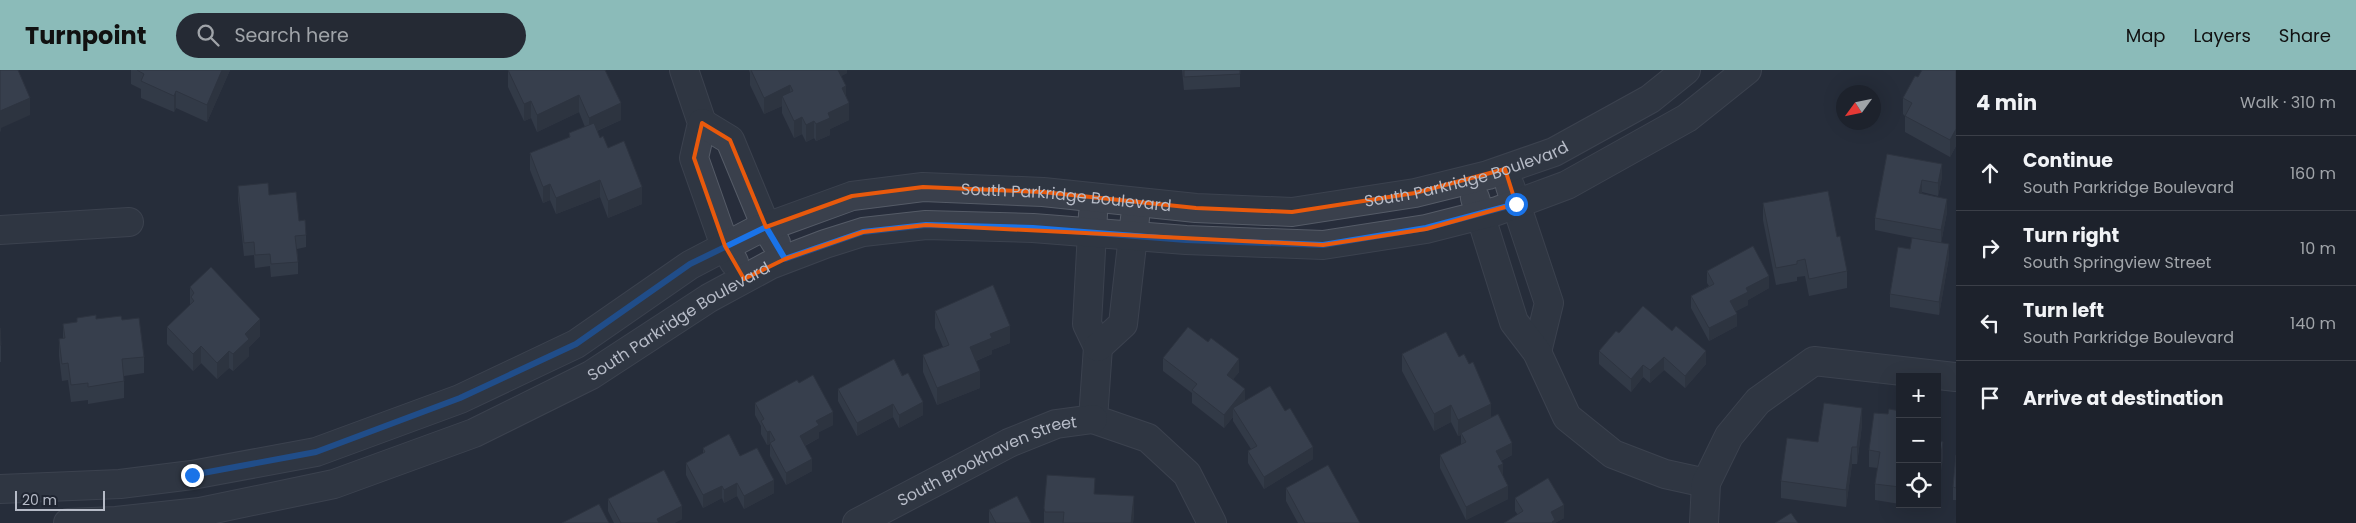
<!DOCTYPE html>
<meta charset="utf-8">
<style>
body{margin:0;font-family:Poppins,sans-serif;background:#252a34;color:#f1f3f6}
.controls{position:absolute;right:15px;bottom:15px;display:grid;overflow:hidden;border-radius:0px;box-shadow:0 5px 20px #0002}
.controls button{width:45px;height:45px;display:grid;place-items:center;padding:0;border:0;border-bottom:1px solid #3b3f48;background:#1d222c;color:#f1f3f6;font:25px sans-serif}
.compass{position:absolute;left:1836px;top:15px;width:45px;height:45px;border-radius:50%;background:#1d222c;box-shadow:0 5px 20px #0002;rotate:237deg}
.scale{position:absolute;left:15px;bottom:12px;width:90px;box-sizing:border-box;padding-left:5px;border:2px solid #b6bbc7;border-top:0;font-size:14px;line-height:18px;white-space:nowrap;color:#b6bbc7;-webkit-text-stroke:4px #1f2531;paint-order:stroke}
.stop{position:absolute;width:15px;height:15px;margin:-11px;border:4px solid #1a73e8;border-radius:50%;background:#fff}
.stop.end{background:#1a73e8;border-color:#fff;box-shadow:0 1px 5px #0008}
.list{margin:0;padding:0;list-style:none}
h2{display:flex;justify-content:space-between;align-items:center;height:65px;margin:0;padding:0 20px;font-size:21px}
h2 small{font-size:16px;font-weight:400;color:#a0a4a9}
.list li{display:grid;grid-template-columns:32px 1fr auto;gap:15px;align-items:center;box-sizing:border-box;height:75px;padding:0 20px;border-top:1px solid #3b3f48}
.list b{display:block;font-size:19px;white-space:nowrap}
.list p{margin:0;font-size:16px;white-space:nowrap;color:#a0a4a9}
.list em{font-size:16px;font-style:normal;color:#a0a4a9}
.icon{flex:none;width:28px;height:28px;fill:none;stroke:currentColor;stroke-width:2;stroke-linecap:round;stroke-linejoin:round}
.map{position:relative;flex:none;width:1956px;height:453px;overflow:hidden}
header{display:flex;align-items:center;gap:30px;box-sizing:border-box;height:70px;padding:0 25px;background:#8bbbb9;color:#111}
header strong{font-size:24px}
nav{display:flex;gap:28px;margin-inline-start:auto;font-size:18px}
.search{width:350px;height:45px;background:#252a34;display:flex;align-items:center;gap:12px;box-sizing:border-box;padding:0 18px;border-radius:28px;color:#a0a4a9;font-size:19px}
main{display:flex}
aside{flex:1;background:#1d222c}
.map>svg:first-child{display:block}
</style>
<header>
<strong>Turnpoint</strong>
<div class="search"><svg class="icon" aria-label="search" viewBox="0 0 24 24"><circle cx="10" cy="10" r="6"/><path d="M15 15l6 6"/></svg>Search here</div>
<nav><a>Map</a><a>Layers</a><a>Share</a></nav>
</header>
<main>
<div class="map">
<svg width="1956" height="453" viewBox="0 0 1956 453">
<rect width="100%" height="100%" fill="#272d3b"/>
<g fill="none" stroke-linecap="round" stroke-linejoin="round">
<defs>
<g id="minor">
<path d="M684,0l18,53 -8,35 31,88 9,16"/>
<path d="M702,53l28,17 36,87 10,16"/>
<path d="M1510,116l39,117 -12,49"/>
<path d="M1475,128l39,124 23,30 30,65 46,37 52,20 41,9"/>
<path d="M1093,144l-6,110 11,23"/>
<path d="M0,160l129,-8"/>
<path d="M1098,277l-5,72 55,19 39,36 25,49"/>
<path d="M1098,277l25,-23 12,-106"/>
<path id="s1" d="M0,419l120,-5 72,-9 124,-23 144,-53 116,-55 114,-79 63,-33 99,-36 71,-9 120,5 153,16 96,4 123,-19 73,-18 66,-23 96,-53 36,-29"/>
<path id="s2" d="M68,453l48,-2 84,-9 134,-28 140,-51 117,-58 118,-77 61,-33 55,-21 38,-12 63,-7 107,3 153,12 137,5 103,-16 71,-18 70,-26 120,-67 60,-48"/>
<path id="s3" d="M857,453l152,-80 47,-19 37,-5"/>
<path d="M1704,453l2,-40 23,-47 29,-35 56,-40 142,16"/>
</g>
</defs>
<!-- minor casing -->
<use href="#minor" stroke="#555b67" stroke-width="30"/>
<!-- minor -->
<use href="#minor" stroke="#3a404c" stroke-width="28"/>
</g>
<!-- wall -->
<path fill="#424957" d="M131,0h99l-23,52 -31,-14 -2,4 -33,-14v-9l-10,-5z
M508,0h97l16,50 -24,11 3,7 8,10 34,56 -34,14 -8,-21 -44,17 -6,-14 -7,3 -13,-33v-17l39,-15v-5l16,-6 -6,-15 -42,20 -6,-14 -7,3 -16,-34z
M749,0h98v3l-6,3 5,20 3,24 -19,9v6l-14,6 -2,-3 -8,4 -4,-8 -8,4 -12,-25v-7l-18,8 -14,-29v-12z
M1182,0h58v17l-56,3z
M1956,0v76l-6,11 -45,-25v-16l-2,-2v-16l15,-21z
M1887,84l55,23 -4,19 -16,-4v2l25,18 -6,31 8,14 -10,58 -49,-8v-13l20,-45 24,-7 -59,-12v-12z
M238,116l31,9 30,26 7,14v12l-9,2 1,13v12l-27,3 -1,-11 -15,2 -1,-13 -10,1 -6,-57z
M1763,133l74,34 10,34v17l-38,8 -4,-20 -8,1v4l-21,4 -13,-65z
M1707,201l62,17 -21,12v5l-12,6 1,15 -28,15 -18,-33v-12l18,-10 -2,-3z
M190,217l70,49 -11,11v9l-16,15 -4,-3 -12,11 -16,-16 -8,8 -26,-27v-17l23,-22z
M935,241l75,32 -18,7v4l-16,7 4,27 -43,17 -14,-33v-17l20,-8 -8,-19z
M96,249l26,1 22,37v16l-20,3v22l-36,6v-4l-17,2 -3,-22 -6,1 -3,-25v-17l4,-1v-14z
M0,258l1,17v17h-1z
M1619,263l87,31 -21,24 -21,-18 -14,13 -7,-6 -12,15 -32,-28v-13z
M1402,284l57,3 53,98 -11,6 2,15 5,23 -42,21 -26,-52v-13l21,-10v-10l-3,1 -7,-14 -17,9 -32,-60z
M1163,288l76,14 -6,7 12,22 68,58 -49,30 -16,-26v-12l3,-2 -18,-28v-4l-9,11 -32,-25v-10l-29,-22z
M894,289l29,56 -24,13 -6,-11 -36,19 -19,-35v-12z
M755,333l78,22 -14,7v6l-14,8 7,25 -26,14 -16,-29v-12l-3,1 -6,-11v-8l-6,-11z
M1900,341v93l-25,-4v-16l3,-16 -9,-1v-17l19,-36z
M1862,355l-5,39h-5l-6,43 -65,-9v-17l37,-39z
M703,378l37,8 34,37 -30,16 -7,-13 -13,7 -2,-5 -19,10 -17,-33v-12l17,-9z
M1956,385v45h-3v-13z
M1286,418l74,35h-62l-12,-22z
M1095,424l39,19 -1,10h-89v-15z
M1515,428l49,20 -9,5 -37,-8 -3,-4z
M608,429l74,20 -8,4h-60l-6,-12z
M989,440l42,13h-42z"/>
<!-- shaded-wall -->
<path fill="#363c47" d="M222,0h8l-23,52v-17z
M835,0h12v3l-12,6z
M790,15v17l-8,-6v10l-18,8v-16z
M846,16v17l-4,-15z
M176,21v17l-2,4v-16z
M579,25v17l-42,20v-17z
M30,28v17l-29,13v3l-1,1v-21z
M531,31v17l-7,3v-17z
M621,33v17l-32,14v-16z
M849,33v17l-19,9v6l-14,6v-17l12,-11z
M802,47v17l-8,4v-17z
M814,51v17l-8,4v-17z
M1956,59v17l-6,11v-17z
M1942,94v13l-4,19v-13z
M600,110v17l-44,17v-16z
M1922,110v12l-3,14v-13z
M550,114v16l-7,3v-16z
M642,117v17l-34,14v-17z
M1947,129v13l-6,31v-13z
M1949,174v13l-10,58v-13z
M1769,206v12l-21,12v5l-18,9v-13l16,-13z
M1737,244v12l-28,15v-13z
M260,249v17l-11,11v9l-16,15v-17l12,-20z
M1010,256v17l-18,7v4l-22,9v-16l20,-13z
M201,276v17l-8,8v-17z
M229,281v17l-12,11v-16z
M1706,281v13l-21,24v-12z
M1664,287v13l-14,13v-13z
M1239,289v13l-12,15v-12z
M1643,295v12l-12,15v-13z
M980,301v17l-43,17v-17z
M1245,319v13l-12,6v9l-9,11v-13z
M923,332v13l-24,13v-13z
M893,334v13l-36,19v-13z
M1491,334v16l-30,13v2l-3,1v-16z
M1451,335v17l-17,9v-17z
M1862,338v17l-5,39v-17z
M833,342v13l-14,7v6l-19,10v-12l16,-15z
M770,361v13l-3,1v-13z
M1943,372v17l-6,35v-17z
M1512,373v12l-16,8v-12z
M1313,377v12l-49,30v-12z
M1852,377v17l-6,43v-17z
M812,389v12l-26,14v-12z
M1503,394v13l-5,-11z
M774,410v13l-30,16v-13z
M737,413v13l-13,7v-13z
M722,416v12l-19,10v-13z
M1508,416v13l-42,21v-13z
M1134,426v17l-1,10h-2z
M1564,435v13l-9,5h-4v-11z
M682,436v13l-8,4h-17v-4z"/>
<!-- building -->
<path fill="#4d5565" stroke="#363c47" d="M0,0h18l12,28 -30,13z
M137,0h85l-15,35 -31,-14 -2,5 -33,-15 3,-7z
M508,0h97l16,33 -32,15 -10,-23 -42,20 -6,-14 -7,3z
M751,0h87l8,16 -4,2 7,15 -21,10 2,5 -14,6 -2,-3 -8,4 -4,-8 -8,4 -12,-25 11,-5 -3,-6 -26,13z
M1184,0h56v4l-56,3z
M1922,0h34v59l-6,11 -45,-24 7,-13 -9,-5 12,-22 3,1z
M594,53l6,15 3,-2 5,12 16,-7 18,46 -34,14 -8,-21 -44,18 -6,-14 -7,3 -13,-34 40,-16 -1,-4z
M1887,84l55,10 -4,19 -16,-3 -3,13 28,6 -6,31 -66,-12z
M268,113l1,12 27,-3 3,29 6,-1 1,15 -11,1 3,26 -27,2 -1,-10 -15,1 -1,-13 -10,1 -6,-57z
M1828,121l9,46 3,-1 7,35 -38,8 -4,-20 -8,2v3l-21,4 -13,-65z
M1912,168l37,6 -10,58 -49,-8 8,-47 12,2z
M1753,176l16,30 -23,12 2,4 -18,9 7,13 -28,14 -18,-32 23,-12 -7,-13z
M211,197l49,52 -15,15 4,5 -16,15 -4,-3 -12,12 -16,-17 -8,8 -26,-27 27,-26 -3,-4 3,-4 -4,-6z
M993,215l17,41 -20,8 2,4 -22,9 10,24 -43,17 -14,-33 26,-10 -14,-34z
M1643,236l29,25 4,-5 30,25 -21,25 -21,-19 -14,13 -7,-5 -12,14 -32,-28 17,-20 3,2z
M96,245v4l25,-3 1,4 17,-2 5,39 -22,2 2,22 -36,6v-4l-17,2 -3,-22 -6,1 -3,-25 6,-1 -2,-14 14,-2v-4z
M1188,257l20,15 3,-4 28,21 -12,16 18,14 -21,26 -32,-25 5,-6 -34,-26z
M0,258l1,17h-1z
M1446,262l13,25 5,-3 5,10 4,-2 18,42 -33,16 -7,-15 -17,9 -32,-60z
M894,289l8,17 6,-3 15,29 -24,13 -6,-11 -36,19 -19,-34z
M813,305l20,37 -17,9 3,4 -19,11 12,23 -26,14 -16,-30 5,-3 -5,-9 -3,1 -6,-11 3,-2 -9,-16 42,-23 2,3z
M1270,316l15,25 5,-3 23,39 -49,30 -16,-26 9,-5 -24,-38z
M1824,333l38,5 -5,39h-5l-6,43 -65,-9 6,-43 31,4z
M1889,339l11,2v76l-25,-3 5,-32 -11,-2 5,-37 14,1z
M1498,344l14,29 -16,8 7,13 -5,2 10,20 -42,21 -26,-52 26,-13 -5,-9z
M729,364l11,22 17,-8 17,32 -30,16 -7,-13 -13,7 -2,-4 -19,9 -17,-32 19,-11 -2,-4z
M1937,371l6,1 -6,35z
M1956,385v33l-3,-1z
M1328,395l32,58h-55l-19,-35z
M664,400l18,36 -25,13 2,4h-38l-13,-24z
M1047,405l48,3 -1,16 40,2 -3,27h-68l1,-11h-19l-1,-4z
M1548,408l16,27 -13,7 4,8 -3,2 1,1h-49l19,-12 -8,-13z
M1017,426l14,27h-35l-7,-13z
M599,434l10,19h-47z
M1791,443l7,10h-23z"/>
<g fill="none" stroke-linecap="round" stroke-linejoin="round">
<!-- route -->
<path stroke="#1a73e8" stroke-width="6" d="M192,405l124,-23 144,-54 116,-54 114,-80 76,-37 19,32 78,-27 63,-7 107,3 153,12 137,5 103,-17 90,-24"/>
</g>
<!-- marked area -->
<path d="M0 0H1956V453H0ZM702,53l28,17 36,87 86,-31 71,-9 120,5 153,16 96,4 123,-19 90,-24 11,35 -90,25 -103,16 -397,-20 -63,7 -78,27 -41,20 -19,-33 -31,-88z" fill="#272d3b" fill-opacity=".55" fill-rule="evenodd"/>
<path fill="none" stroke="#e8590c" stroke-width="4" stroke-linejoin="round" d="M702,53l28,17 36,87 86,-31 71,-9 120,5 153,16 96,4 123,-19 90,-24 11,35 -90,25 -103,16 -397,-20 -63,7 -78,27 -41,20 -19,-33 -31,-88z"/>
<g text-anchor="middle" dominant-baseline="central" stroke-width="4" stroke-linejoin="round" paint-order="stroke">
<!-- street labels -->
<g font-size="16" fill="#b6bbc7" stroke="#1f2531">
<text stroke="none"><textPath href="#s1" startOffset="1536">South Parkridge Boulevard</textPath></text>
<text stroke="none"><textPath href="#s1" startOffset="1131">South Parkridge Boulevard</textPath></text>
<text stroke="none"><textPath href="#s2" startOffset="652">South Parkridge Boulevard</textPath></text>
<text stroke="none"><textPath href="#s3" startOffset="145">South Brookhaven Street</textPath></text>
</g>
</g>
</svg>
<div class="controls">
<button>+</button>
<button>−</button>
<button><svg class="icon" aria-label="locate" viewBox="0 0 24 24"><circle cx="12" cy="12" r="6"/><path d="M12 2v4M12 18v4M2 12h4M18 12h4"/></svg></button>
</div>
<svg class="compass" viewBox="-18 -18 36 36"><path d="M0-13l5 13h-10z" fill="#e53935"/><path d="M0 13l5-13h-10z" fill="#a0a4a9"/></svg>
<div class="scale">20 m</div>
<div class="stop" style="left:1516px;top:134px"></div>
<div class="stop end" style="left:192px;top:405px"></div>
</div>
<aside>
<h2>4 min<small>Walk · 310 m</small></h2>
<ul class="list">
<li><svg class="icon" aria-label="ahead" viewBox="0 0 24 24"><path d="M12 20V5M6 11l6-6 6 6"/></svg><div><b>Continue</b><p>South Parkridge Boulevard</p></div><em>160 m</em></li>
<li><svg class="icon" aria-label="right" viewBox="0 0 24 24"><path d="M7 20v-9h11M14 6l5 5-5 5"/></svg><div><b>Turn right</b><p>South Springview Street</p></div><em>10 m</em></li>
<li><svg class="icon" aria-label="left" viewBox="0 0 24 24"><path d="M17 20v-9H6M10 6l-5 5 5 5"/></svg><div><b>Turn left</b><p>South Parkridge Boulevard</p></div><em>140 m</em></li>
<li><svg class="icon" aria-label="arrive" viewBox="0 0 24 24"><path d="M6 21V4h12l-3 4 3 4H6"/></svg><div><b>Arrive at destination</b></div></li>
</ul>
</aside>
</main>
